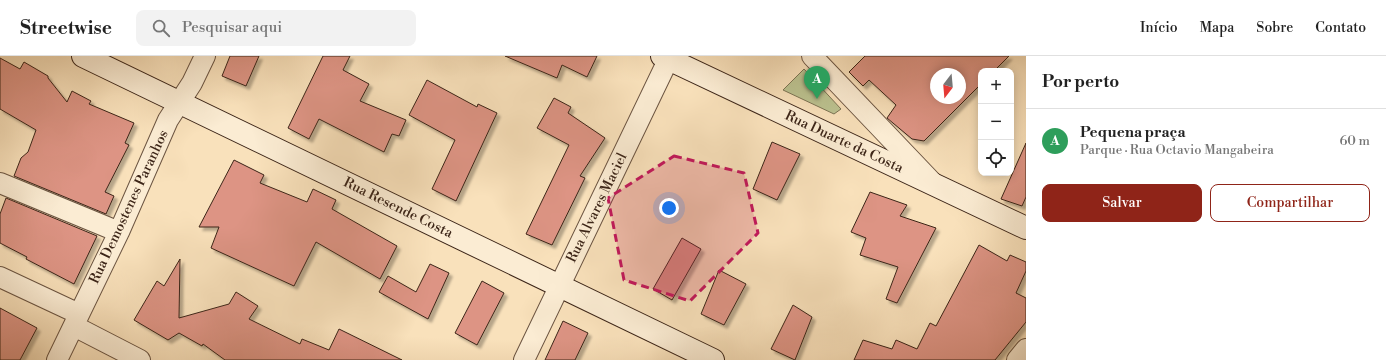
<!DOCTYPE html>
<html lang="pt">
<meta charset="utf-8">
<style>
body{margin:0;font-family:"Libre Bodoni",serif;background:#f2f2f2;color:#222}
.controls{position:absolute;right:12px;top:12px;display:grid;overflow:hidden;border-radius:8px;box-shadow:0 2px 10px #0003}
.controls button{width:36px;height:36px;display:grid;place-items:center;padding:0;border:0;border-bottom:1px solid #e0e0e0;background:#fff;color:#222;font:20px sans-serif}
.compass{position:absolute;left:930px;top:12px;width:36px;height:36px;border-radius:50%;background:#fff;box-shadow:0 2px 10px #0003;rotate:196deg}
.you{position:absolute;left:669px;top:152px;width:14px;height:14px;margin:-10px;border:3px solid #fff;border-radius:50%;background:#1a73e8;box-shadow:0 0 0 6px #1a73e833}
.badge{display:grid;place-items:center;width:26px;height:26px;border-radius:50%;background:#8f2418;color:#fff;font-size:13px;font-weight:700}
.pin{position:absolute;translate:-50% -33px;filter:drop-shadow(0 1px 2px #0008)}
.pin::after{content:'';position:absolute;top:21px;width:14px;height:12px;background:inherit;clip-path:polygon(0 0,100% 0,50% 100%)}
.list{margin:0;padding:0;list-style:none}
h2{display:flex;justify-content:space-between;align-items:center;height:52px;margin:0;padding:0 16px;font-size:17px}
h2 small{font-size:13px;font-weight:400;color:#767676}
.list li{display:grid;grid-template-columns:26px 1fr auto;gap:12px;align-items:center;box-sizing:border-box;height:64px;padding:0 16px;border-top:1px solid #e0e0e0}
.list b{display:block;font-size:15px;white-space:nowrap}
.list p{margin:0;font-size:13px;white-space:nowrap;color:#767676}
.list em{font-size:13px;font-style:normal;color:#767676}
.actions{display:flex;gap:8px;padding:12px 16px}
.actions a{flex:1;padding:9px 0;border:1px solid #8f2418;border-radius:8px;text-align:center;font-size:14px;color:#8f2418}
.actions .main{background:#8f2418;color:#fff}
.icon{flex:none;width:22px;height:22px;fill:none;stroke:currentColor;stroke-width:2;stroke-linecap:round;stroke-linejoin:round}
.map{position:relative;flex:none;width:1026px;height:304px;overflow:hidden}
header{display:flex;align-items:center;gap:24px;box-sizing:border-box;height:56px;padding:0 20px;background:#fff;border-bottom:1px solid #e0e0e0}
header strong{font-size:19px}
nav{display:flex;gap:22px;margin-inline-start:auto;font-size:14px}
.search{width:280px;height:36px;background:#f2f2f2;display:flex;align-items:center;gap:10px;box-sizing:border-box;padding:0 14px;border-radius:8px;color:#767676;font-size:15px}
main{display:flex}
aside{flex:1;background:#fff}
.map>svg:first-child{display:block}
</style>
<header>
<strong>Streetwise</strong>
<div class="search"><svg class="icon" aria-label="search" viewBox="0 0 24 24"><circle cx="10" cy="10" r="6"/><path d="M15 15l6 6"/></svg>Pesquisar aqui</div>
<nav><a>Início</a><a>Mapa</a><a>Sobre</a><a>Contato</a></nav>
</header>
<main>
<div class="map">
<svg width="1026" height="304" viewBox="0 0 1026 304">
<defs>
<filter id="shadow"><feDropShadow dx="3.5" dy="3.5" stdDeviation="1" flood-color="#0004"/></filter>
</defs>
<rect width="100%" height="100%" fill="#f9e1bb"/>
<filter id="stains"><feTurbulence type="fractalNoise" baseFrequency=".005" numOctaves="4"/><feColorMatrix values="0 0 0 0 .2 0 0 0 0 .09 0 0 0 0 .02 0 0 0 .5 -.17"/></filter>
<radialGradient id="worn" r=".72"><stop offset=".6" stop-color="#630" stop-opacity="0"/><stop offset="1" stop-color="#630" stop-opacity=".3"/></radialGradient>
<!-- green -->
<path fill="#bcc391" stroke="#7c7454" d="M804,13l37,40 -7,5 -51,-24z"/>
<!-- building -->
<path fill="#dd9484" stroke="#3c2518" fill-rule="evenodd" filter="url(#shadow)" d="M230,0h29l-13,30 -24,-10z
M323,0h27l-7,14 26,14 -9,17 46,19 -7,16 -7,-2 -8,18 -65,-33 -10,20 -21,-11z
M505,0h92l-10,21 -25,-12 -5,13z
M865,0h144l-15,15h-13v13l-57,57 -12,-2 -25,-21 9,-13 -27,-25 -6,6 -14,-14zM936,18h24v24h-24z
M0,2l20,11 4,-7 24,14v2l19,24 5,-11 19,10 -2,3 45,19 -9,20 4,2 -24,47 9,4 -8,18 -92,-38 7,-18 7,-6 8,-22 -36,-21z
M427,24l50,27 1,-3 19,9 -41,88 -24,-12 23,-49 -46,-25z
M554,42l17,9 -3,6 37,25 -25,38 5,2 -33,67 -26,-11 43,-89 -32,-17z
M772,86l28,12 -23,46 -24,-11z
M1026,87v54l-4,9 -21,-7z
M234,104l30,15 -4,8 47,19 6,-13 23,11 -4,9 65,37 -17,33 -64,-37 -22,44 -83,-38 8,-21h-20z
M870,136l37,13 -7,11 36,12 -39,75 -11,-4 12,-32 -38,-12 6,-17 -15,-6z
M6,142l91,38 -23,48 -48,-25 1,-2 -27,-14v-29z
M682,182l19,11 -29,51 -19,-11z
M979,189l28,16 3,-6 16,7v9l-10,22 10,5v24l-31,38h-141l9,-20 29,9 4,-9 21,9 13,-26 6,3z
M180,203l-1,59 50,-14 7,-12 22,14 -9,13 51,25 2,-5 27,11 10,-21 63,31h-177l-22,-16 -1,2 -23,-13 -11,7 -34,-20 23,-39 7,5z
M430,208l19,9 -21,46 -49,-27 9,-16 28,16z
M719,214l27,14 -22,41 -23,-11z
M482,225l22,12 -27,52 -22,-12z
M793,249l19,12 -17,43 -24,-11z
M0,252l37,20 -17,32h-20z
M563,265l25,12 -13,27h-30z"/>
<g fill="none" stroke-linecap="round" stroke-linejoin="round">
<defs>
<path id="minor" d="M812,0l121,127
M0,127l119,49
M0,221l79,37
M74,270l66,34
M57,304l62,-128 49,-112 24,-37 13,-27
M524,304l146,-304
M1017,304l9,-11"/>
<path id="secondary" d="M83,0l630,304
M662,0l364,172"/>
</defs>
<!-- minor casing -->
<use href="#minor" stroke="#6b5441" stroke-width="22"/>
<!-- secondary casing -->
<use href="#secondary" stroke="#3c2518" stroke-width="24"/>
<!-- minor -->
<use href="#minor" stroke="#fbecd3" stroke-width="20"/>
<!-- secondary -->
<use href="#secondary" stroke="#fbecd3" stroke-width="22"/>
</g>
<!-- marked area -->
<path fill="#c2185b" fill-opacity="0.2" stroke="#c2185b" stroke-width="3" stroke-dasharray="8 5" stroke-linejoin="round" d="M674,100l70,17 14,60 -68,68 -66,-21 -16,-82z"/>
<g text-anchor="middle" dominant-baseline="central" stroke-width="3" stroke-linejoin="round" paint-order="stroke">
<!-- street labels -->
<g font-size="14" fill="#3c2518" stroke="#fbecd3">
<text transform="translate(844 86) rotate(25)">Rua Duarte da Costa</text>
<text transform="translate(129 151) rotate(-65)">Rua Demostenes Paranhos</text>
<text transform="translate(398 152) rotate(26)">Rua Resende Costa</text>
<text transform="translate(597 152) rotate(-64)">Rua Alvares Maciel</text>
</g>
</g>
<rect width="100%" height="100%" filter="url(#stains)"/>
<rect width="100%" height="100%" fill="url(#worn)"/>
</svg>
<div class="controls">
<button>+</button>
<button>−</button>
<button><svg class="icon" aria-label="locate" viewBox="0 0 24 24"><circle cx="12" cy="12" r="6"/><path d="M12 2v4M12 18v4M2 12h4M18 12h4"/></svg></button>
</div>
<svg class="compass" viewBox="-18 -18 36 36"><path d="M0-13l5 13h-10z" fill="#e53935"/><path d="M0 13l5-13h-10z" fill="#767676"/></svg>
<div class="you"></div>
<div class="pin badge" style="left:817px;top:43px;background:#2e9e5b">A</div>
</div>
<aside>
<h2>Por perto<small></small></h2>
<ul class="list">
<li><span class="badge" style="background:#2e9e5b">A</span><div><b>Pequena praça</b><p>Parque · Rua Octavio Mangabeira</p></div><em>60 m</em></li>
</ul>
<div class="actions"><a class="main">Salvar</a><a>Compartilhar</a></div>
</aside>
</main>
